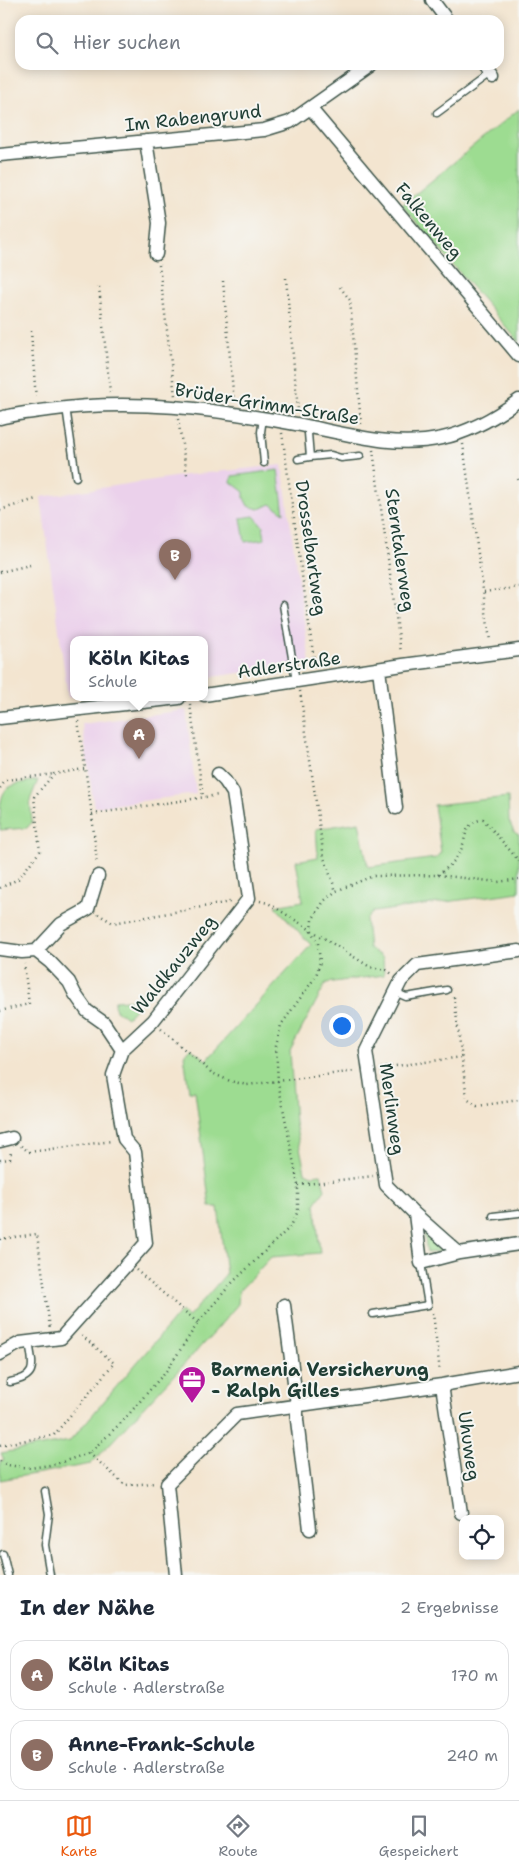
<!DOCTYPE html>
<html lang="de">
<meta charset="utf-8">
<style>
body{margin:0;font-family:"Shantell Sans",sans-serif;background:#f6f6f7;color:#1f2937}
.controls{position:absolute;right:15px;bottom:15px;display:grid;overflow:hidden;border-radius:10px;box-shadow:0 2px 12px #0003}
.controls button{width:45px;height:45px;display:grid;place-items:center;padding:0;border:0;border-bottom:1px solid #e0e1e3;background:#fff;color:#1f2937;font:25px sans-serif}
.you{position:absolute;left:341px;top:1025px;width:18px;height:18px;margin:-12px;border:4px solid #fff;border-radius:50%;background:#1a73e8;box-shadow:0 0 0 8px #1a73e833}
.badge{display:grid;place-items:center;width:32px;height:32px;border-radius:50%;background:#ea580c;color:#fff;font-size:16px;font-weight:700}
.pin{position:absolute;translate:-50% -41px;filter:drop-shadow(0 1px 2px #0008)}
.pin::after{content:'';position:absolute;top:26px;width:18px;height:15px;background:inherit;clip-path:polygon(0 0,100% 0,50% 100%)}
.popup{position:absolute;left:70px;top:636px;width:138px;height:65px;box-sizing:border-box;display:grid;place-content:center;border-radius:10px;background:#fff;filter:drop-shadow(0 1px 4px #0005);font-size:16px;white-space:nowrap;color:#747a83}
.popup b{font-size:19px;color:#1f2937}
.popup::after{content:'';position:absolute;left:50%;top:100%;margin-left:-10px;border:10px solid transparent;border-top-color:#fff}
.list{margin:0;padding:0;list-style:none}
h2{display:flex;justify-content:space-between;align-items:center;height:65px;margin:0;padding:0 20px;font-size:21px}
h2 small{font-size:16px;font-weight:400;color:#747a83}
.list li{display:grid;grid-template-columns:32px 1fr auto;gap:15px;align-items:center;box-sizing:border-box;height:70px;margin:0 10px 10px;padding:0 10px;border:1px solid #e0e1e3;border-radius:15px}
.list b{display:block;font-size:19px;white-space:nowrap}
.list p{margin:0;font-size:16px;white-space:nowrap;color:#747a83}
.list em{font-size:16px;font-style:normal;color:#747a83}
.icon{flex:none;width:28px;height:28px;fill:none;stroke:currentColor;stroke-width:2;stroke-linecap:round;stroke-linejoin:round}
.map{position:relative;flex:none;width:519px;height:1575px;overflow:hidden}
.search{position:absolute;background:#fff;box-shadow:0 2px 12px #0003;left:15px;right:15px;top:15px;height:55px;display:flex;align-items:center;gap:12px;box-sizing:border-box;padding:0 18px;border-radius:15px;color:#747a83;font-size:19px}
.sheet{height:225px;background:#fff}
nav{display:flex;justify-content:space-around;align-items:center;box-sizing:border-box;height:70px;border-top:1px solid #e0e1e3;background:#fff;font-size:14px;color:#747a83}
nav a{display:grid;justify-items:center;gap:2px}
nav .on{color:#ea580c}
.map>svg:first-child{display:block}
</style>
<div class="map">
<svg width="519" height="1575" viewBox="0 0 519 1575">
<rect width="100%" height="100%" fill="#f6f6f2"/>
<filter id="ink" filterUnits="userSpaceOnUse"><feTurbulence type="fractalNoise" baseFrequency=".02" numOctaves="2"/><feDisplacementMap in="SourceGraphic" scale="10" xChannelSelector="R" yChannelSelector="G"/><feConvolveMatrix kernelMatrix="1 2 1 2 8 2 1 2 1" color-interpolation-filters="sRGB"/></filter>
<filter id="wash" filterUnits="userSpaceOnUse"><feTurbulence type="fractalNoise" baseFrequency=".0096" numOctaves="4" result="noise"/><feDisplacementMap in="SourceGraphic" scale="20" xChannelSelector="R" yChannelSelector="G"/><feGaussianBlur stdDeviation="1.12" result="paint"/><feColorMatrix in="noise" values="0 0 0 0 0 0 0 0 0 0 0 0 0 0 0 0 0 1.4 0 .05"/><feComposite in="paint" operator="in"/></filter>
<g filter="url(#wash)">
<rect width="100%" height="100%" fill="#f3e5d0"/>
<!-- built -->
<path fill="#ebd1eb" d="M282,465l28,198 -106,15v-38h-130v56l-6,1 -27,-200 146,-22z
M186,710l10,84 -102,13 -12,-83z"/>
<!-- green -->
<path fill="#9ddc91" stroke="#5e8c62" d="M519,109v233l-117,-137z
M278,470l6,43 -13,-9 -12,5 -11,-3 -4,-8v-6l-13,-10 1,-6z
M254,516l9,10 2,13 -20,3 -4,-24z
M38,780l-8,20 2,22 -5,6 -27,2c0,-42 0,-44 38,-50z
M508,797l1,24 5,11 5,3v57l-146,20 -7,8 3,28 14,10 1,17 -58,8 -36,68 5,72 10,49 7,3 9,-1 4,16 -10,14 5,49 -49,4 -32,34 -1,13 -22,26 -125,134 -91,16v-19l4,-1 -3,-7 69,-12 111,-130 7,7 38,-44 -8,-67h-8l-15,-116h-6l-5,-36 6,-7 16,12 105,-115 -36,-39 28,-5 -7,-40 22,-4 -2,-28 43,-7 9,45 68,-9 5,-6 -7,-47z
M138,999l1,6 -12,13 -11,-8 -2,-5 1,-4z
M424,1231l20,18 -1,2 -16,2z"/>
</g>
<g filter="url(#ink)">
<g fill="none" stroke-linecap="round" stroke-linejoin="round">
<defs>
<path id="service" d="M437,113l53,-39
M66,407l10,70
M263,418l-2,14 3,31
M310,427l-2,6 2,24 21,-2 10,3 19,-2
M298,459l12,-2
M283,605l13,76
M395,992l11,5 41,-7
M493,1216l26,-3
M373,1314l55,-9 -7,-42
M10,1382c28,-5 23,-16 19,-40
M45,1491l4,23 -4,31 5,30
M3,1554l5,21"/>
<path id="minor" d="M432,0l15,20
M483,65l10,13
M311,109l208,247
M146,141l13,82 -3,31
M0,155l264,-25 26,-8 81,-57
M0,418c15,-4 32,-6 48,-8 84,-12 166,-1 248,14 48,9 97,25 146,14 28,-6 54,-21 77,-38
M379,669l17,139
M204,695l199,-30 116,-15
M0,718l179,-20
M0,949l22,3 14,-1 14,11 19,20 6,12 12,17 17,12 18,27
M36,951l25,-27 27,-15 10,-33
M0,1141l12,-3
M415,1214l6,49 38,-10 60,-9
M459,1253l-44,-39 -29,-29 -20,-134 35,-70 16,-16 102,-14
M284,1305l13,100v15l13,109
M0,1354l20,-11 41,-5 85,-95 -11,-91 -11,-13 -11,-64 9,-25 31,-29 96,-123 -16,-105 -8,-12 -7,-7
M442,1385l19,128
M176,1575l-9,-91 70,-70 205,-29 77,-13"/>
</defs>
<!-- service casing -->
<use href="#service" stroke="#3f564b" stroke-width="9"/>
<!-- minor casing -->
<use href="#minor" stroke="#3f564b" stroke-width="15"/>
<!-- path -->
<path stroke="#3f564b" stroke-width="2.5" stroke-dasharray="1 4" stroke-linecap="butt" d="M159,265l16,131
M286,278l12,133
M223,281l11,121
M99,287l11,105
M340,287l10,13 11,124
M31,331l5,69
M178,419l9,56
M282,433l33,234
M463,444l27,197
M373,450l28,203
M518,479l1,3
M0,510l36,-11
M0,572l30,-7
M484,592l35,-5
M300,691l24,167 12,33
M190,704l13,93
M78,721l14,93 5,50
M0,788l6,-8 48,-6
M92,814l127,-19
M438,875c9,-7 17,-13 22,-23 8,-16 2,-28 23,-33l36,42
M0,888l18,-9 22,-28 -6,-54 20,-23 30,-5
M260,901l8,2 102,64 17,3 5,4
M98,914l15,9 117,-21
M454,997l13,102 10,7 42,-6
M0,1011l29,-7 -5,-40
M161,1029l51,44 18,8 17,4 109,-14
M381,1068l81,-11
M21,1146l8,6 83,-11
M0,1160l10,-1 1,-8
M298,1185l75,-9
M0,1239l37,-5 13,94
M136,1270l62,53
M433,1313l7,59
M0,1445l54,-10 60,-72 -34,-29
M89,1453l36,32 30,-2
M0,1461l7,4 23,3 26,-4 33,-11 34,-32 44,-51 31,-47 32,-38 61,-59 7,-15v-26l-20,-103 -2,-36 5,-21 35,-49 4,-14 -2,-19 -7,-12 1,-11 12,-19 12,-10 37,-15 65,-1 60,7 21,-3"/>
<!-- service -->
<use href="#service" stroke="#fff" stroke-width="6"/>
<!-- minor -->
<use href="#minor" stroke="#fff" stroke-width="12"/>
</g>
</g>
<!-- icons -->
<defs>
<symbol id="office-pin" viewBox="-11 -11 22 30"><path d="M0 17L-7.5 6A9.5 9.5 0 1 1 7.5 6Z" fill="#b5179e" stroke="#f6f6f2"/><path d="M-6-3h4V-5.5h4V-3h4V5H-6ZM-1-4.5V-3h2v-1.5ZM-6 0V1H6V0Z" fill="#fff"/></symbol>
</defs>
<g fill-rule="evenodd">
<use href="#office-pin" x="176" y="1364" width="32" height="43"/>
</g>
<g text-anchor="middle" dominant-baseline="central" stroke-width="4" stroke-linejoin="round" paint-order="stroke">
<!-- street labels -->
<g font-size="18" fill="#1f3d34" stroke="#f6f6f2">
<text transform="translate(193 118) rotate(-6)">Im Rabengrund</text>
<text transform="translate(429 221) rotate(50)">Falkenweg</text>
<text transform="translate(267 404) rotate(9)">Brüder-Grimm-Straße</text>
<text transform="translate(311 548) rotate(82)">Drosselbartweg</text>
<text transform="translate(400 550) rotate(82)">Sterntalerweg</text>
<text transform="translate(289 665) rotate(-8)">Adlerstraße</text>
<text transform="translate(174 965) rotate(-51)">Waldkauzweg</text>
<text transform="translate(392 1109) rotate(82)">Merlinweg</text>
<text transform="translate(469 1446) rotate(82)">Uhuweg</text>
</g>
<!-- poi labels -->
<g font-size="18" font-weight="bold" fill="#1f3d34" stroke="#f6f6f2" text-anchor="start">
<text x="211" y="1370">Barmenia Versicherung<tspan x="211" dy="21">- Ralph Gilles</tspan></text>
</g>
</g>
</svg>
<div class="controls">
<button><svg class="icon" aria-label="locate" viewBox="0 0 24 24"><circle cx="12" cy="12" r="6"/><path d="M12 2v4M12 18v4M2 12h4M18 12h4"/></svg></button>
</div>
<div class="you"></div>
<div class="pin badge" style="left:139px;top:759px;background:#8d6e63">A</div>
<div class="popup"><b>Köln Kitas</b>Schule</div>
<div class="pin badge" style="left:175px;top:580px;background:#8d6e63">B</div>
<div class="search"><svg class="icon" aria-label="search" viewBox="0 0 24 24"><circle cx="10" cy="10" r="6"/><path d="M15 15l6 6"/></svg>Hier suchen</div>
</div>
<section class="sheet">
<h2>In der Nähe<small>2 Ergebnisse</small></h2>
<ul class="list">
<li><span class="badge" style="background:#8d6e63">A</span><div><b>Köln Kitas</b><p>Schule · Adlerstraße</p></div><em>170 m</em></li>
<li><span class="badge" style="background:#8d6e63">B</span><div><b>Anne-Frank-Schule</b><p>Schule · Adlerstraße</p></div><em>240 m</em></li>
</ul>
</section>
<nav>
<a class="on"><svg class="icon" aria-label="map" viewBox="0 0 24 24"><path d="M3 6l6-2 6 2 6-2v14l-6 2-6-2-6 2zM9 4v14M15 6v14"/></svg>Karte</a>
<a><svg class="icon" aria-label="directions" viewBox="0 0 24 24"><path d="M12 3l9 9-9 9-9-9zM9 14v-3h6M13 9l2 2-2 2"/></svg>Route</a>
<a><svg class="icon" aria-label="saved" viewBox="0 0 24 24"><path d="M7 4h10v16l-5-4-5 4z"/></svg>Gespeichert</a>
</nav>
